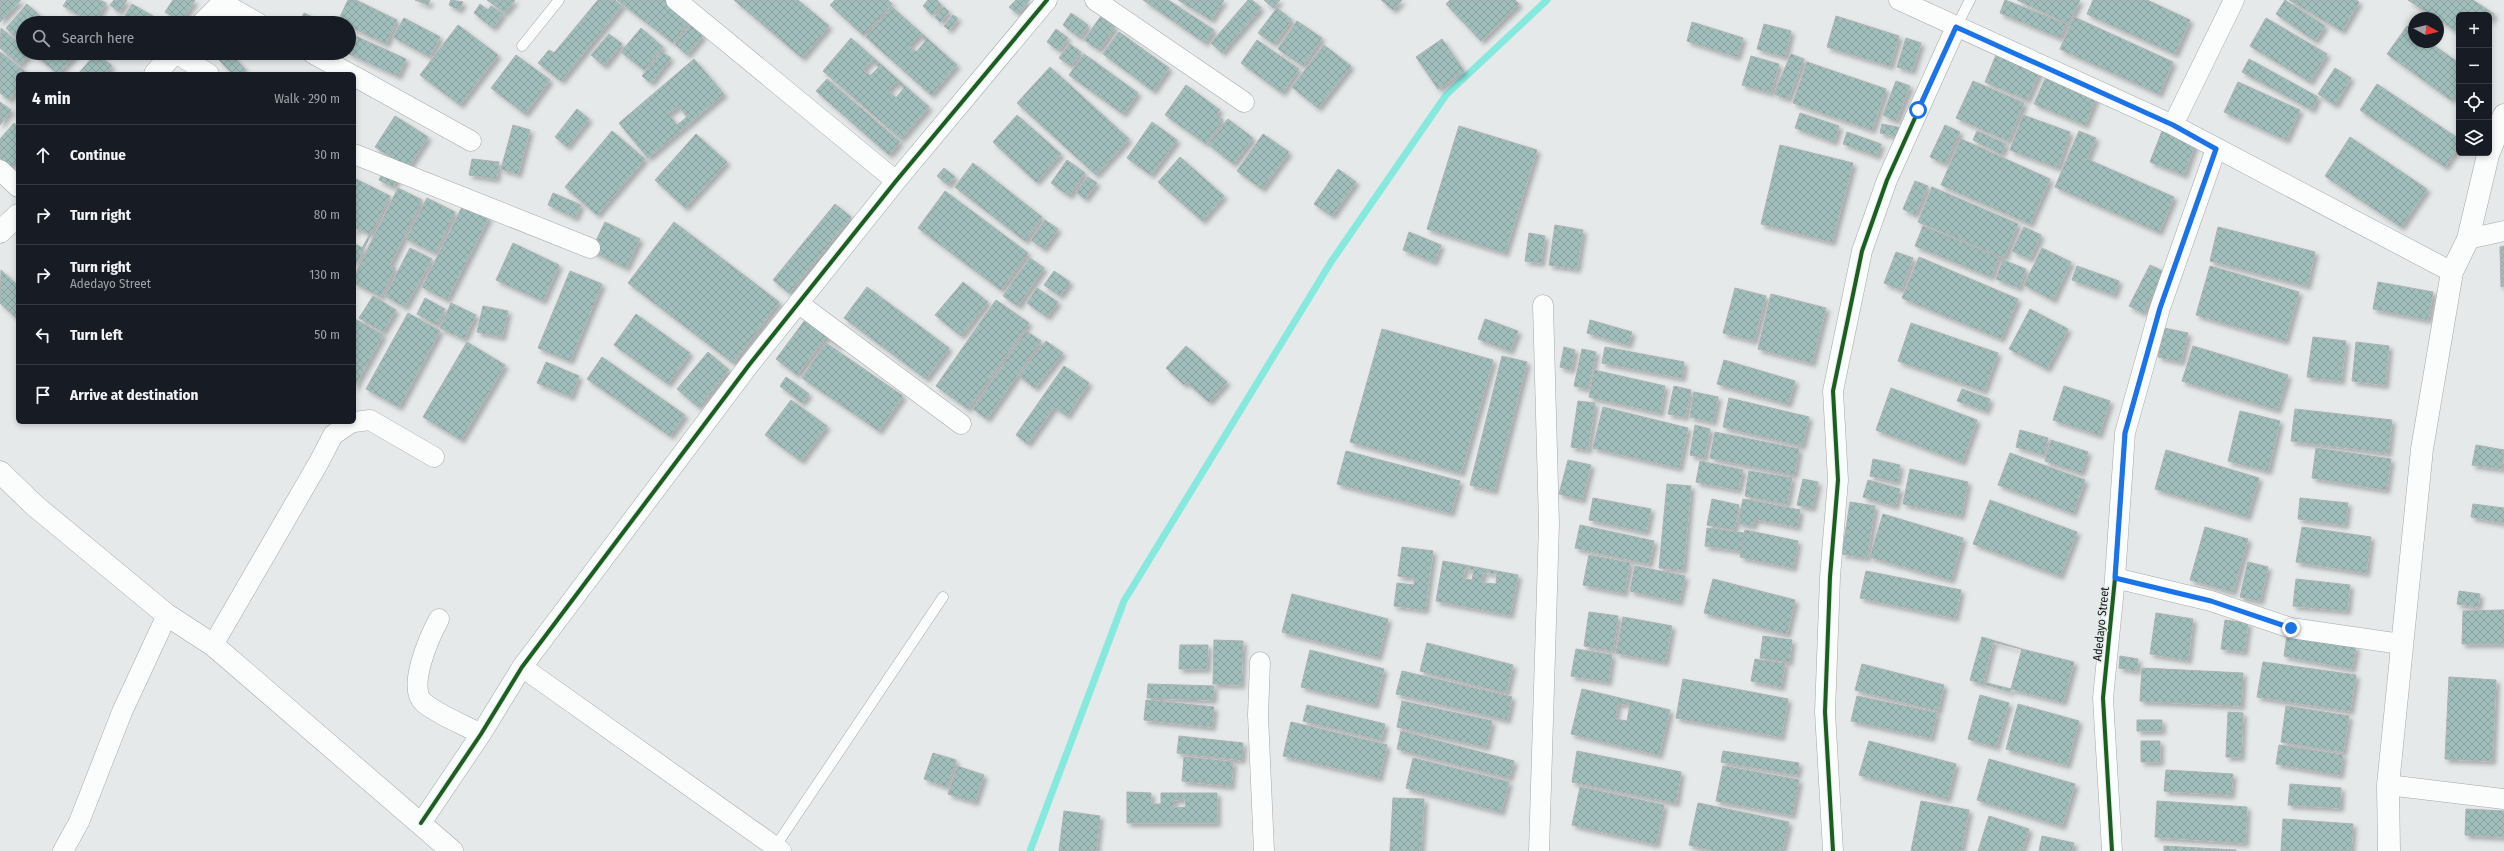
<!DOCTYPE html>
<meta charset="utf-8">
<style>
body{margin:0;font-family:"Fira Sans Condensed",sans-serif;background:#242831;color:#f1f3f6}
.controls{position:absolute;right:12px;top:12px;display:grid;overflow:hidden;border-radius:6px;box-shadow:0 2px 6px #0003}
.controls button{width:36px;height:36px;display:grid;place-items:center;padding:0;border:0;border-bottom:1px solid #363941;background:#171b24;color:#f1f3f6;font:20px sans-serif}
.compass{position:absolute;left:2408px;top:12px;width:36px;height:36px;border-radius:50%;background:#171b24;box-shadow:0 2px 6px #0003;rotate:98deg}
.stop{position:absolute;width:12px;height:12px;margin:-9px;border:3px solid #1a73e8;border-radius:50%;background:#fff}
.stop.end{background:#1a73e8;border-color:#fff;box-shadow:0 1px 4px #0008}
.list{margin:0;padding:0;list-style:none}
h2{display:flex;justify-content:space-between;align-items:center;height:52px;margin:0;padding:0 16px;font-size:17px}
h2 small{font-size:13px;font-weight:400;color:#9ea1a6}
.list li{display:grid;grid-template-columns:26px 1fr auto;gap:12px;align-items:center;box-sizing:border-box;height:60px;padding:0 16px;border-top:1px solid #363941}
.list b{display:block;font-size:15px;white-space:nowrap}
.list p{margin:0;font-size:13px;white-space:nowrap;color:#9ea1a6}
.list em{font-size:13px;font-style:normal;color:#9ea1a6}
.icon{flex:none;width:22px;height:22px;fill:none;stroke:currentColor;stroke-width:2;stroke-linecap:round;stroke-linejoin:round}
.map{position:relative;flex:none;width:2504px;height:851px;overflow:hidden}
.search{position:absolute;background:#171b24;box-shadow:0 2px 6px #0003;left:16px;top:16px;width:340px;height:44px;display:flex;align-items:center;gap:10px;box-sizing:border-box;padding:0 14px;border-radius:22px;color:#9ea1a6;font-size:15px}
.panel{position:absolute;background:#171b24;box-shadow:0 2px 6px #0003;left:16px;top:72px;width:340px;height:352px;border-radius:6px}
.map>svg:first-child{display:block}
</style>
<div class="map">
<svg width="2504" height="851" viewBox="0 0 2504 851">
<defs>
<pattern id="building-cross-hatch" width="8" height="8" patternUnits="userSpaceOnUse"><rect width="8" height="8" fill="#a0bebb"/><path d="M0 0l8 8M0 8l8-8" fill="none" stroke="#89a2a0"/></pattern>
<filter id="shadow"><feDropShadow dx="3.5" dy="3.5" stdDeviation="2" flood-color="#0004"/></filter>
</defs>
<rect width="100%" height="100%" fill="#e5e9e9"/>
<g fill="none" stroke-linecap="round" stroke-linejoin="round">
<!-- stream -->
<path stroke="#86e9de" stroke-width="7" d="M1030,851l94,-250 207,-339 115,-167 101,-95"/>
</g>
<!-- building -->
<path fill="url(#building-cross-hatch)" stroke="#aeb1b1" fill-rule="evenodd" filter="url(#shadow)" d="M0,0h21l-21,22z
M67,0h33l6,3 -12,20 -31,-17z
M114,0h13l-8,12 -9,-7z
M173,0h22l-14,22 -16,-10z
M348,0h8l41,20 -11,24 -37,-18v-3l-11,-2z
M415,0h15l-2,5z
M451,0l12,2 -4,8 -10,-5z
M487,0h28l-10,13z
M598,0h17l7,6 -61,75 -23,-18 11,-13 5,3z
M617,0h54l21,17 -19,26z
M734,0h64l31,26 -27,32z
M835,0h53l4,4 -29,31 -33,-30z
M928,0h9l5,6 -10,9 -9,-9z
M1016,0h14l-12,14 -9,-7z
M1143,0h25l46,30 -9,13z
M1178,0h46l-13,20z
M1248,0h4l9,8 -39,45 -11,-10z
M1264,0h16l-7,8z
M1381,0h21l-9,10z
M1450,0h65l4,4 -38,37 -35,-37z
M2005,0l61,24 -6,14 -60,-25z
M2017,0h63l-12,24z
M2093,0h54l43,20 -15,34 -88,-40z
M2285,0l40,26 -10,15 -39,-27z
M2289,0h67l3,2 -17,29z
M2408,0h65l21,14 -5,8v-7h-30v18z
M27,4l21,19h-25v21l-17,-16z
M132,4l26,15 -2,4h-31l-3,-2z
M480,4l8,6 3,-4 12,8 -10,14 -19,-15z
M892,7l65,58 -26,30 -65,-58zM920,35l6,6 -10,11 -7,-6z
M944,7l5,5 -9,10 -5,-5z
M1277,8l15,12 -18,24 -16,-11z
M304,13l22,10h-27z
M1071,13l17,12 -8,13 -17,-13z
M953,15l5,3 -9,12 -5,-4z
M1101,16l14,11 -16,23 -15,-10z
M1836,16l63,20 -9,30 -63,-19z
M2074,17l99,45 -14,32 -99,-45z
M404,18l36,19 -10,20 -37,-20z
M2266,18l61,36 -17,28 -60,-36z
M1297,21l25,17 -19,28 -25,-17z
M1692,22l51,16 -6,19 -50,-16z
M1764,24l27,7 -6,26 -28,-8z
M458,25l40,30 -38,50 -40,-30z
M691,25l12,11 -16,19 -12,-11z
M2407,26l7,5v11h15l30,21v26l-8,11 -64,-46z
M1,28l22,19v6h7l-10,12 -20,-17z
M641,28l22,19 -19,23 -23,-18z
M1056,29l12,9 -9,13 -12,-9z
M1119,32l50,36 -16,23 -50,-37z
M349,33l57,26 -8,17 -51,-23h2z
M609,34l13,10 -18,22 -13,-11z
M851,38l78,69 -28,32 -78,-68zM872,60l7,7 -9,9 -7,-6zM897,82l7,6 -8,10 -8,-7z
M1906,38l15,5 -9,28 -15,-4z
M1442,39l22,32 -26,18 -22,-32z
M1257,40l42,29 -17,24 -41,-30z
M1070,44l11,8 -10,14 -12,-8z
M1324,45l27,21 -33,42 -26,-21z
M1998,50l43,19 -14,31 -42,-18z
M0,52l28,22h-10v14l-9,12 -9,-7z
M662,52l9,6 -20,25 -9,-7z
M33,53h44l-19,21z
M96,53l16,13 -7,8h-27z
M227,53h3l15,16 -5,5h-7l-14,-14z
M1084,54l54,39 -15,21 -54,-39z
M1791,54l13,5 -16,40 -14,-5z
M516,55l34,25 -25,34 -34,-26z
M1751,56l28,8 -8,29 -29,-8z
M694,59l30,35 -76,64 -29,-35zM679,106l8,11 -10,8 -9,-11z
M2249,59l69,38 -6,13 -70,-38z
M1807,62l79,27 -14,41 -79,-27z
M1050,67l79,72 -33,36 -79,-72z
M2335,68l16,10 -16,27 -17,-11z
M2046,77l50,21 -11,27 -51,-21z
M827,79l73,63 -11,13 -73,-64z
M1896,81l14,5 -14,35 -13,-6z
M1973,81l51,22 -16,38 -52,-23z
M2238,82l62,28 -14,30 -62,-28z
M2377,84l82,55v7l-14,21 -85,-57z
M1186,85l34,25 -4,5 7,5 -17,24 -41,-29z
M0,102l11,8 -11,15z
M577,109l12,10 -22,28 -12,-10z
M1800,113l39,13 -5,16 -39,-14z
M1017,115l44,39 -25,28 -43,-40z
M2023,115l47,17 -12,36 -48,-18z
M395,116l33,21 -20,31 -33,-21z
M1228,119l25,19 -20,26 -25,-20z
M1152,122l25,18 -26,35 -24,-17z
M14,123l4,4v32l-8,8 -10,-9v-19z
M1882,124l20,4 -2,9 -20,-4z
M513,125l17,5 -12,44 -17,-5z
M1945,125l15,7 -15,32 -15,-7z
M1459,126l78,24 -32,103 -78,-24z
M612,131l33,28 -48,56 -32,-28z
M1977,131l29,13 -5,10 -28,-14z
M2079,131l17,7 -9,21 87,38 -15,35 -104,-45z
M2162,131l33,13 -11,31 -34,-13z
M1847,132l34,12 -4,12 -34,-12z
M696,134l31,28 -42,46 -30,-28z
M1263,134l26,18 -27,37 -25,-18z
M2350,137l77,52 -26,38 -76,-51z
M1961,139l89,40 -20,45 -89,-39z
M1780,145l73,18 -21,79 -71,-18z
M1180,157l44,39 -22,25 -44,-39z
M472,159l27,3 -3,17 -27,-4z
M1067,160l18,13 -16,23 -18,-13z
M973,163l69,54 -17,24 -70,-54z
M944,168l11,9 -7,8 -11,-9z
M384,169l14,7 -5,11 -14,-7z
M1338,169l18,13 -24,34 -18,-12z
M1088,177l9,6 -12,16 -9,-7z
M354,178l36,18 -36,73v-26l8,5 8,-14 -13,-6 -3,5z
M1915,181l13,5 -13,29 -12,-6z
M1932,187l86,37 -14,34 -86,-36z
M398,188l24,12 -32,65 5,3 -14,29 -27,-14v-6z
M945,191l83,62 -27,37 -83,-62z
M553,193l28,12 -6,13 -27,-13z
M427,198l28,14 -20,41 -29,-14z
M835,204l16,13 -62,76 -16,-13z
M463,205l26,12 -42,83 -25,-13z
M1045,220l13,9 -14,20 -13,-9z
M605,222l35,17 -14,29 -35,-17z
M674,222l105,80 -46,61 -105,-80z
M1555,225l28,5 -6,39 -28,-4z
M1923,226l76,31 -8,20 -76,-31z
M2024,227l17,8 -11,24 -18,-8z
M2218,227l97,25 -8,34 -97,-25z
M1409,232l32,13 -7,17 -31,-12z
M1529,233l16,3 -4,27 -16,-2z
M513,243l46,22 -16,36 -47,-21z
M2504,246v40l-3,1 -1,-40z
M410,248l22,11 -27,48 -20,-11z
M2042,248l29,14 -18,38 -29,-15z
M1896,252l17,6 -12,32 -17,-7z
M1919,257l99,42 -17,40 -99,-41z
M1030,258l14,10 -26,38 -15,-10z
M2003,260l23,9 -7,19 -23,-9z
M2150,265l15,7 -22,41 -14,-7z
M2077,266l42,15 -5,14 -42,-15z
M2210,266l89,26 -14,49 -89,-26z
M1,270l17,16v29l-2,3 -16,-15z
M570,271l32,13 -32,77 -32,-13z
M1054,271l16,11 -10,14 -16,-11z
M963,282l25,20 -27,34 -26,-21z
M2378,282l55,10 -5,28 -55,-11z
M867,287l82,61 -23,31 -82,-61z
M1037,288l21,14 -11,15 -20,-14z
M1735,288l31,8 -12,45 -31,-8z
M1771,294l55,14 -14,55 -54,-14z
M373,296l23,14 -13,22 -24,-14z
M425,298l20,11 -8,16 -20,-11z
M996,300l33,23 -61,86 -32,-23z
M451,303l25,12 -12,24 -24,-11z
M483,306l25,5 -6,26 -25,-5z
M2030,309l38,20 -21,40 -38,-20z
M408,313l32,18 -41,76 -33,-18z
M636,314l54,39 -22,31 -54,-39z
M808,316l34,26 -3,4 -13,-9 -29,38 -21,-16z
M355,319l28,16 -29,53v-67z
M1485,319l33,12 -8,20 -32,-12z
M1590,320l42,12 -4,13 -41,-12z
M1911,323l87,30 -14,38 -86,-30z
M2164,328l24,5 -7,29 -23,-5z
M1382,329l111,31 -32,113 -111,-31z
M1026,331l15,10 -54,78 -14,-10z
M2313,337l33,4 -5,40 -34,-4z
M1046,341l17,12 -28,35 -16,-12z
M467,342l38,23 -44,75 -38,-23z
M2356,342l33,4 -4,39 -33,-4z
M826,343l77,53 -24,35 -77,-53z
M1186,346l41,36 -18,20 -23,-20 -2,3 -18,-17z
M2193,346l95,29 -11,35 -95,-29z
M1564,347l11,3 -4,20 -11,-3z
M1605,347l79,15 -2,16 -80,-15z
M1582,349l14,3 -8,37 -14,-3z
M708,352l21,18 -31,37 -21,-18z
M1502,356l25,6 -33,129 -24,-6z
M602,357l83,58 -15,21 -83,-57z
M1724,360l71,21 -7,23 -71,-20z
M546,362l33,14 -8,21 -34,-14z
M1064,366l25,17 -22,33 -13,-9 -26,37 -12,-9z
M1594,370l71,16 -5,27 -71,-16z
M786,377l23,17 -7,9 -22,-17z
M1674,386l17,4 -6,27 -17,-3z
M2064,386l46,15 -11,34 -46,-15z
M1891,388l86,32 -15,42 -86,-32z
M1962,389l28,10 -4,12 -29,-10z
M1694,392l24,5 -5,25 -23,-5z
M1729,398l80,19 -7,29 -79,-19z
M791,400l36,26 -26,35 -36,-26z
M1578,401l17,2 -7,47 -17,-3z
M1603,407l85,21 -9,40 -86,-20z
M2295,409l97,11 -4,33 -97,-12z
M2240,411l40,10 -12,50 -40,-10z
M1695,425l15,4 -6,29 -14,-3z
M2020,430l28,8 -4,17 -28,-8z
M1715,432l84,17 -5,26 -84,-17z
M2051,440l37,12 -7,21 -36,-12z
M2476,445l28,5 -2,19 -30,-4z
M2316,448l75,11 -5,31 -74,-12z
M2166,450l93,28 -12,39 -92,-28z
M1346,451l114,30 -9,32 -114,-29z
M2010,453l75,27 -12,33 -75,-28z
M1873,459l27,6 -3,17 -27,-6z
M1568,460l23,5 -9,35 -23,-6z
M1700,461l43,9 -5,20 -42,-8z
M1910,469l58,13 -7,34 -58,-12z
M1749,471l43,7 -5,26 -42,-8z
M1803,479l15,3 -6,26 -15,-3z
M1868,480l32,9 -5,17 -32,-9z
M1667,484l24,2 -8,84 -24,-2z
M1593,498l58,11 -5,23 -57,-12z
M2300,498l48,5 -3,22 -47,-6z
M1712,499l27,6 -5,25 -27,-5z
M1743,499l57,11 -3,17 -42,-8 -2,7 -15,-3z
M1990,500l87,32 -17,44 -87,-32z
M1850,502l25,4 -8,52 -25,-4z
M2473,504l31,4v15l-33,-6z
M1883,514l80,24 -12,42 -81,-23z
M1580,525l74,16 -5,23 -74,-16z
M2205,527l43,12 -15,53 -43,-12z
M2302,527l69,10 -5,36 -70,-11z
M1707,528l37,5 -2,18 -37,-5z
M1745,530l53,11 -5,27 -53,-11z
M1402,547l31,4 -8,59 -31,-4 3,-23 17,2 1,-7 -17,-2z
M1589,555l41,8 -6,30 -41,-8z
M1443,561l75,14 -8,40 -74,-14zM1464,569l10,1 -2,10 -9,-1zM1483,572l14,2 -1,10 -14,-1z
M2248,562l20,5 -8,34 -20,-4z
M1635,566l50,10 -6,26 -49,-11z
M1866,571l95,19 -6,28 -95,-20z
M1713,579l82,21 -8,34 -83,-21z
M2296,579l54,6 -3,26 -54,-5z
M2459,591l21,3 -2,13 -21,-3z
M1292,594l96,25 -10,38 -96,-25z
M2504,610v34h-42l1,-33z
M1589,612l29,4 -5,35 -29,-5z
M2156,613l37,6 -5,41 -38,-6z
M1623,617l49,9 -7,36 -49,-9z
M2225,620l23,3 -4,29 -23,-3z
M2287,635l69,12 -4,22 -68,-13z
M1763,636l29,4 -3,22 -29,-4z
M1982,637l40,12 -12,43 -40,-12z
M1214,640l29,1 -2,44 -28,-1z
M1993,642l81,20 -11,40 -80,-20z
M1427,643l86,22 -7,28 -86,-22z
M1180,645h28l-1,24h-28z
M1576,649l36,6 -4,27 -37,-6z
M1310,650l74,19 -9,36 -74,-18z
M2120,656l18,3 -1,12 -18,-3z
M1755,659l30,5 -4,23 -30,-6z
M2263,662l93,13 -6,36 -93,-14z
M1862,664l82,21 -6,26 -83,-21z
M2142,668l101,5 -2,33 -101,-5z
M1402,671l110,26 -5,23 -111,-26z
M2449,677l47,3 -4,81 -47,-2z
M1683,679l105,20 -7,38 -105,-19z
M1148,684l66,2 -1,14 -66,-2z
M1582,689l88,21 -11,45 -88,-21zM1618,703l12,2 -3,16 -12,-2z
M1980,695l29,8 -13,44 -28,-8z
M1857,696l80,17 -6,25 -80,-17z
M1146,700l68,7 -2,20 -68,-7z
M1402,701l90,20 -6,26 -89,-20z
M2018,704l61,17 -12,44 -61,-16z
M1307,705l78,19 -4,16 -78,-19z
M2286,706l63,10 -6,36 -62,-10z
M2228,712l15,1 -2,44h-15z
M2137,720h25v11h-25z
M1291,722l96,23 -8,33 -96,-22z
M1401,731l113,30 -5,17 -112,-29z
M1179,736l64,7 -1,17 -65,-7z
M1869,741l87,23 -9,35 -88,-24z
M2141,741h19v21h-19z
M2279,745l64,10 -3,20 -64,-11z
M1577,751l104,21 -5,31 -104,-21z
M1723,751l76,12 -2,12 -76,-13z
M933,753l23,7 -9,27 -23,-8z
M1184,757l49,5 -2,24 -49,-5z
M1413,758l96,24 -8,30 -95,-24z
M1989,759l86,25 -13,42 -85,-26z
M957,766l27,9 -9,27 -27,-8z
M1723,766l76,14 -7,35 -76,-14z
M2166,770l67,4 -2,21 -67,-4z
M2290,784l51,4 -1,20 -52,-3z
M1580,787l84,18 -8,39 -84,-19z
M1127,792l24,1v11h10v-11h56v30h-90zM1185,799l1,8 -12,1 -1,-8z
M1393,798l31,1 -3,52h-31z
M1921,801l48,9 -8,41h-50z
M2157,801l90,6 -2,36 -90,-6z
M1698,803l91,19 -7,29h-67l-26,-6z
M2466,809l38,2v26l-39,-2z
M1064,811l36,5 -4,35h-37z
M1989,816l40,13 -7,22h-44z
M2283,819l70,5 -2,27h-70z
M2042,836l32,7 -2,8h-33z
M2164,846l72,4v1h-72z"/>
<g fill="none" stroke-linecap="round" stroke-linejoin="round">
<defs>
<path id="lane" d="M1956,27l14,-27
M522,46l37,-46
M775,847l168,-250"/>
<path id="street" d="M676,0l220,181
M1095,0l149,102
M1899,0l274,125 279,147
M223,3l35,20
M176,53l33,21
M312,53l38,21
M354,76l117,65
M2173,125l61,-125
M354,154l236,94
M0,170l18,17
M2468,239l36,-8
M798,303l163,121
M354,422l16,-2 64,37
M2115,578l96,23 80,27 110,16
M439,619c-9,17 -33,69 -15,84 15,12 40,22 57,31
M213,645l106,-183 14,-27 19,-13
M1260,662l-2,53 6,136
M522,667l259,184
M2388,785l116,14
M421,823l60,-89 41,-67 227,-302 147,-184 151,-181
M63,851l16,-29 43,-110 45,-97
M1539,851l10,-327 -6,-219
M1833,851l-8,-139 5,-135 8,-97 -5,-89 29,-140 25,-71 69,-153
M2112,851l-9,-153 12,-120 10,-145 35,-125 56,-159"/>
<path id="secondary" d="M203,23l23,-23
M155,74l19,-21
M0,232l18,-17
M0,472l34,33 133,110 46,30 239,206
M2389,851l-1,-66 34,-336 30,-177 16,-33 20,-84 16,-40"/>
</defs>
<!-- lane casing -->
<use href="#lane" stroke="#a5a8a8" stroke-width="11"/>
<!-- street casing -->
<use href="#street" stroke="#a5a8a8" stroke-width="21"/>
<!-- secondary casing -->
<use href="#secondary" stroke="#a5a8a8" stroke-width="23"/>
<!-- lane -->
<use href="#lane" stroke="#fbfcfc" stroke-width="10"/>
<!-- street -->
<use href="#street" stroke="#fbfcfc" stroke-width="20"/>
<!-- secondary -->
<use href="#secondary" stroke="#fbfcfc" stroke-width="22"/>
<defs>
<path id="cycleway" d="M421,823l60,-89 41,-67 227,-302 147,-184 151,-181
M1833,851l-8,-139 5,-135 8,-97 -5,-89 29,-140 25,-71 69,-153
M2112,851l-9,-153 12,-120 10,-145 35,-125 56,-159"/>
</defs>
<!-- cycleway casing -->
<use href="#cycleway" stroke="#e3ebea" stroke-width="6"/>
<!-- cycleway -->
<use href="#cycleway" stroke="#1b5e20" stroke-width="4"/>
</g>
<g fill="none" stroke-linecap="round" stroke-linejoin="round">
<!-- route -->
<path stroke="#1a73e8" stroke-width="5" d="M1918,110l38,-83 217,98 43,24 -56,159 -35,125 -10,145 96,23 80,27"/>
</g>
<g text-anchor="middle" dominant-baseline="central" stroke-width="3" stroke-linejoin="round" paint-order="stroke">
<!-- street labels -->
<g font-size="12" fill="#101313" stroke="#e3ebea">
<text transform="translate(2101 624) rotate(-84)">Adedayo Street</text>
</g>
</g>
</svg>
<div class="controls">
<button>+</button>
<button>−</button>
<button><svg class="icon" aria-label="locate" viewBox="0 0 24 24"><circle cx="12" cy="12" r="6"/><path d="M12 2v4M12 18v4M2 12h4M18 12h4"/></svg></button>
<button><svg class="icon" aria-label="layers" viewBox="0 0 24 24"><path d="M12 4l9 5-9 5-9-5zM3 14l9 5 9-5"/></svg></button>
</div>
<svg class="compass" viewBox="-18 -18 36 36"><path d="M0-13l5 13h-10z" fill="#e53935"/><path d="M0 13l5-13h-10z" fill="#9ea1a6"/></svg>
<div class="stop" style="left:1918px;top:110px"></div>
<div class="stop end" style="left:2291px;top:628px"></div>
<div class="search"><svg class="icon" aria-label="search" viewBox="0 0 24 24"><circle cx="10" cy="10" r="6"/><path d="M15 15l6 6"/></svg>Search here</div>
<section class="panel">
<h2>4 min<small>Walk · 290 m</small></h2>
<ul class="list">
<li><svg class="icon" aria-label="ahead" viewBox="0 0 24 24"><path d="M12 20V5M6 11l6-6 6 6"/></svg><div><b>Continue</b></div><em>30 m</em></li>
<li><svg class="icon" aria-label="right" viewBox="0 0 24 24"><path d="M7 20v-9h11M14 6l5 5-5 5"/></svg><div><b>Turn right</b></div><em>80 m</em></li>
<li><svg class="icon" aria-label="right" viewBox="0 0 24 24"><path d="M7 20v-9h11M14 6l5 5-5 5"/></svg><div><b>Turn right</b><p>Adedayo Street</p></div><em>130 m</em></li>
<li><svg class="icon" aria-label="left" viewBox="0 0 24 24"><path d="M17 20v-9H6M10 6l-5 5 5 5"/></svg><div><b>Turn left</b></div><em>50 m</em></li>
<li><svg class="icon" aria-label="arrive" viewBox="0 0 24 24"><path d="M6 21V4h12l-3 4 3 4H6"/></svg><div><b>Arrive at destination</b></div></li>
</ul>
</section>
</div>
